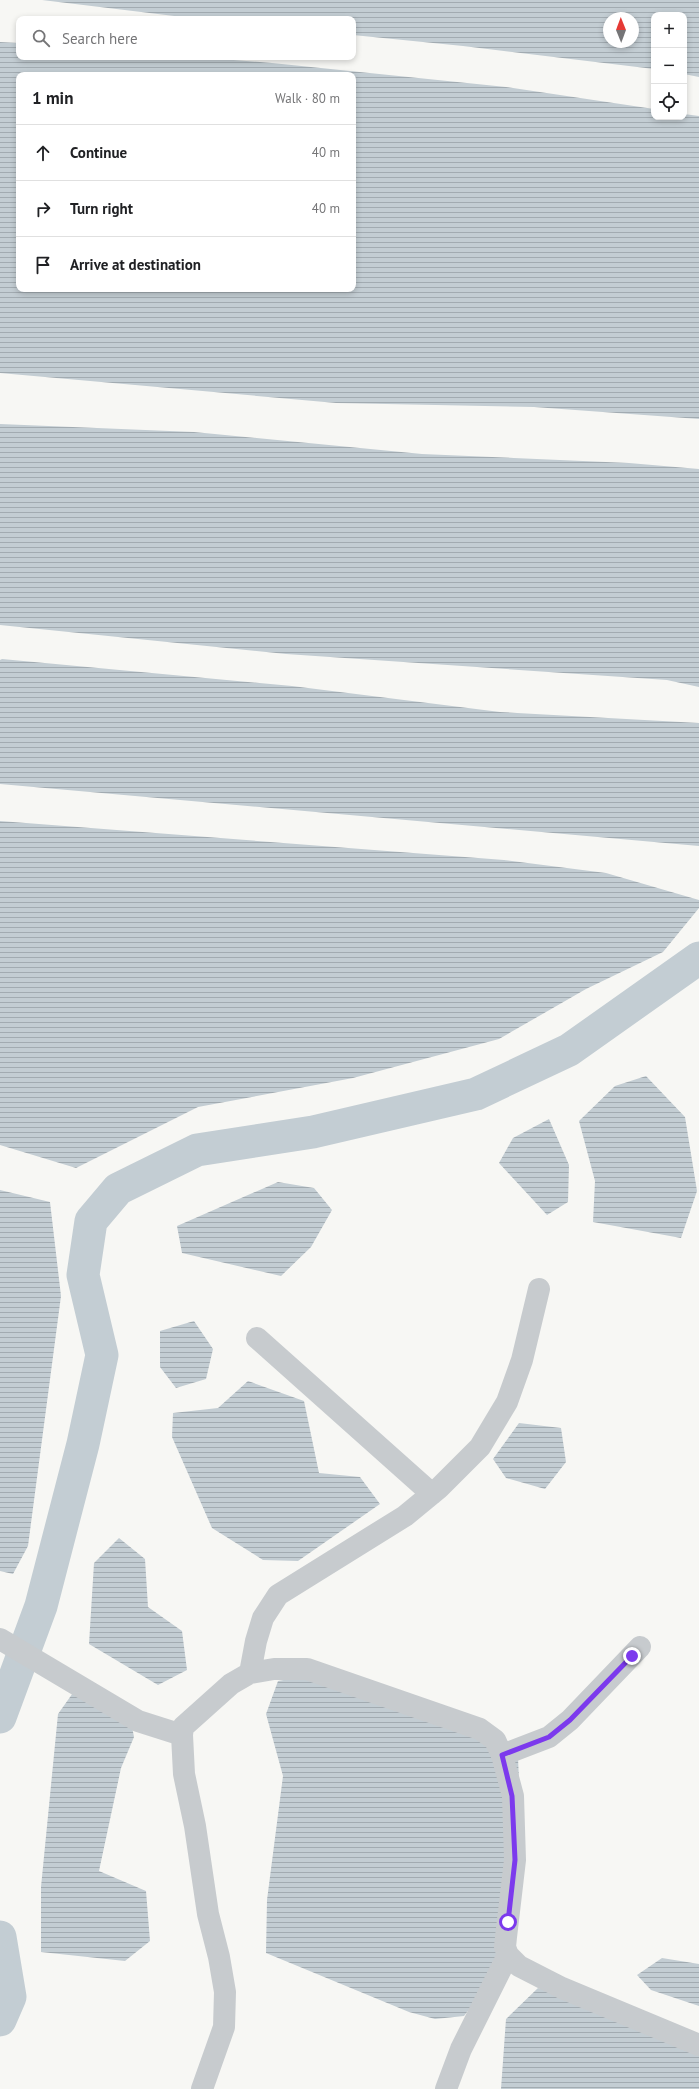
<!DOCTYPE html>
<meta charset="utf-8">
<style>
body{margin:0;font-family:"PT Sans",sans-serif;background:#f2f2f2;color:#202124}
.controls{position:absolute;right:12px;top:12px;display:grid;overflow:hidden;border-radius:8px;box-shadow:0 2px 6px #0003}
.controls button{width:36px;height:36px;display:grid;place-items:center;padding:0;border:0;border-bottom:1px solid #e0e0e0;background:#fff;color:#202124;font:20px sans-serif}
.compass{position:absolute;left:603px;top:12px;width:36px;height:36px;border-radius:50%;background:#fff;box-shadow:0 2px 6px #0003;rotate:359deg}
.stop{position:absolute;width:12px;height:12px;margin:-9px;border:3px solid #7c3aed;border-radius:50%;background:#fff}
.stop.end{background:#7c3aed;border-color:#fff;box-shadow:0 1px 4px #0008}
.list{margin:0;padding:0;list-style:none}
h2{display:flex;justify-content:space-between;align-items:center;height:52px;margin:0;padding:0 16px;font-size:17px}
h2 small{font-size:13px;font-weight:400;color:#757577}
.list li{display:grid;grid-template-columns:26px 1fr auto;gap:12px;align-items:center;box-sizing:border-box;height:56px;padding:0 16px;border-top:1px solid #e0e0e0}
.list b{display:block;font-size:15px;white-space:nowrap}
.list em{font-size:13px;font-style:normal;color:#757577}
.icon{flex:none;width:22px;height:22px;fill:none;stroke:currentColor;stroke-width:2;stroke-linecap:round;stroke-linejoin:round}
.map{position:relative;flex:none;width:699px;height:2089px;overflow:hidden}
.search{position:absolute;background:#fff;box-shadow:0 2px 6px #0003;left:16px;top:16px;width:340px;height:44px;display:flex;align-items:center;gap:10px;box-sizing:border-box;padding:0 14px;border-radius:8px;color:#757577;font-size:15px}
.panel{position:absolute;background:#fff;box-shadow:0 2px 6px #0003;left:16px;top:72px;width:340px;height:220px;border-radius:8px}
.map>svg:first-child{display:block}
</style>
<div class="map">
<svg width="699" height="2089" viewBox="0 0 699 2089">
<defs>
<pattern id="water-rules" width="6" height="5" patternUnits="userSpaceOnUse"><rect width="6" height="5" fill="#c3cdd3"/><path d="M0 2.5h6" fill="none" stroke="#a2abb1"/></pattern>
</defs>
<rect width="100%" height="100%" fill="#f7f7f4"/>
<!-- water -->
<path fill="url(#water-rules)" fill-rule="evenodd" d="M42,0h657v77l-15,-3v-59h-30v54l-191,-23 -110,-11v-16h-154zM609,18h24v24h-24z
M0,42l19,1v14h176l77,6 234,24 148,22v8h30v-3l15,2v303l-165,-12 -198,-4 -336,-30zM19,75h334v214h-334z
M0,424l194,8 228,22 207,9 70,6v218l-32,-7 -381,-26 -286,-29z
M2,659l290,27 208,26 199,11v123l-699,-62v-124z
M0,821l504,39 102,13 93,27v8l-36,44 -77,37 -87,50 -146,39 -155,29 -122,61 -76,-23z
M646,1076l39,41 12,74 -16,47 -88,-16 2,-41 -16,-60 36,-35z
M549,1119l20,46 -1,37 -21,13 -48,-52 14,-25z
M278,1182l36,6 18,22 -21,37 -30,29 -99,-23 -5,-27z
M0,1190l50,12 11,94 -33,250 -15,28 -13,-3z
M194,1321l19,28 -7,30 -30,9 -16,-21v-36z
M248,1381l56,20 15,72 41,4 20,27 -82,57 -35,-1 -51,-32 -40,-91 1,-24 45,-5z
M519,1423l42,5 5,34 -21,27 -39,-11 -13,-19z
M119,1538l26,21 3,48 34,24 5,39 -29,15 -69,-41 5,-81z
M311,1675l180,56 27,27 4,90 -27,128 -31,40 -29,3 -26,-7 -143,-59 1,-53 16,-124 -17,-62 12,-33z
M75,1690l54,21 5,26 -13,31 -22,103 47,20 4,50 -25,20 -84,-9v-65l17,-173z
M662,1958l37,6v42l-48,-16 -14,-15z
M538,1988l71,20 90,38v43h-198l5,-70z"/>
<g fill="none" stroke-linecap="round" stroke-linejoin="round">
<!-- canal -->
<path stroke="#c3cdd3" stroke-width="33" d="M0,1717l41,-111 42,-162 19,-89 -19,-80 8,-54 27,-32 79,-39 116,-18 163,-38 93,-44 130,-92
M0,1937l10,60 -10,23"/>
<!-- street -->
<path stroke="#c7cbce" stroke-width="22" d="M257,1338l175,156
M0,1639l138,82 44,14
M250,1673l6,-32 7,-23 15,-23 127,-79 34,-28 41,-41 27,-45 15,-42 17,-71
M502,1755l47,-18 21,-17 70,-73
M202,2089l22,-62 1,-35 -6,-35 -11,-43 -13,-88 -11,-52 -2,-39 1,-8 48,-43 19,-11 24,-4h33l173,60 15,11 7,15 11,41 2,64 -9,77 -1,10 3,8 11,11 43,22 137,57
M446,2089l15,-40 47,-94"/>
</g>
<g fill="none" stroke-linecap="round" stroke-linejoin="round">
<!-- route -->
<path stroke="#7c3aed" stroke-width="5" d="M508,1922l7,-62 -3,-64 -10,-41 47,-18 21,-17 62,-64"/>
</g>
</svg>
<div class="controls">
<button>+</button>
<button>−</button>
<button><svg class="icon" aria-label="locate" viewBox="0 0 24 24"><circle cx="12" cy="12" r="6"/><path d="M12 2v4M12 18v4M2 12h4M18 12h4"/></svg></button>
</div>
<svg class="compass" viewBox="-18 -18 36 36"><path d="M0-13l5 13h-10z" fill="#e53935"/><path d="M0 13l5-13h-10z" fill="#757577"/></svg>
<div class="stop" style="left:508px;top:1922px"></div>
<div class="stop end" style="left:632px;top:1656px"></div>
<div class="search"><svg class="icon" aria-label="search" viewBox="0 0 24 24"><circle cx="10" cy="10" r="6"/><path d="M15 15l6 6"/></svg>Search here</div>
<section class="panel">
<h2>1 min<small>Walk · 80 m</small></h2>
<ul class="list">
<li><svg class="icon" aria-label="ahead" viewBox="0 0 24 24"><path d="M12 20V5M6 11l6-6 6 6"/></svg><div><b>Continue</b></div><em>40 m</em></li>
<li><svg class="icon" aria-label="right" viewBox="0 0 24 24"><path d="M7 20v-9h11M14 6l5 5-5 5"/></svg><div><b>Turn right</b></div><em>40 m</em></li>
<li><svg class="icon" aria-label="arrive" viewBox="0 0 24 24"><path d="M6 21V4h12l-3 4 3 4H6"/></svg><div><b>Arrive at destination</b></div></li>
</ul>
</section>
</div>
